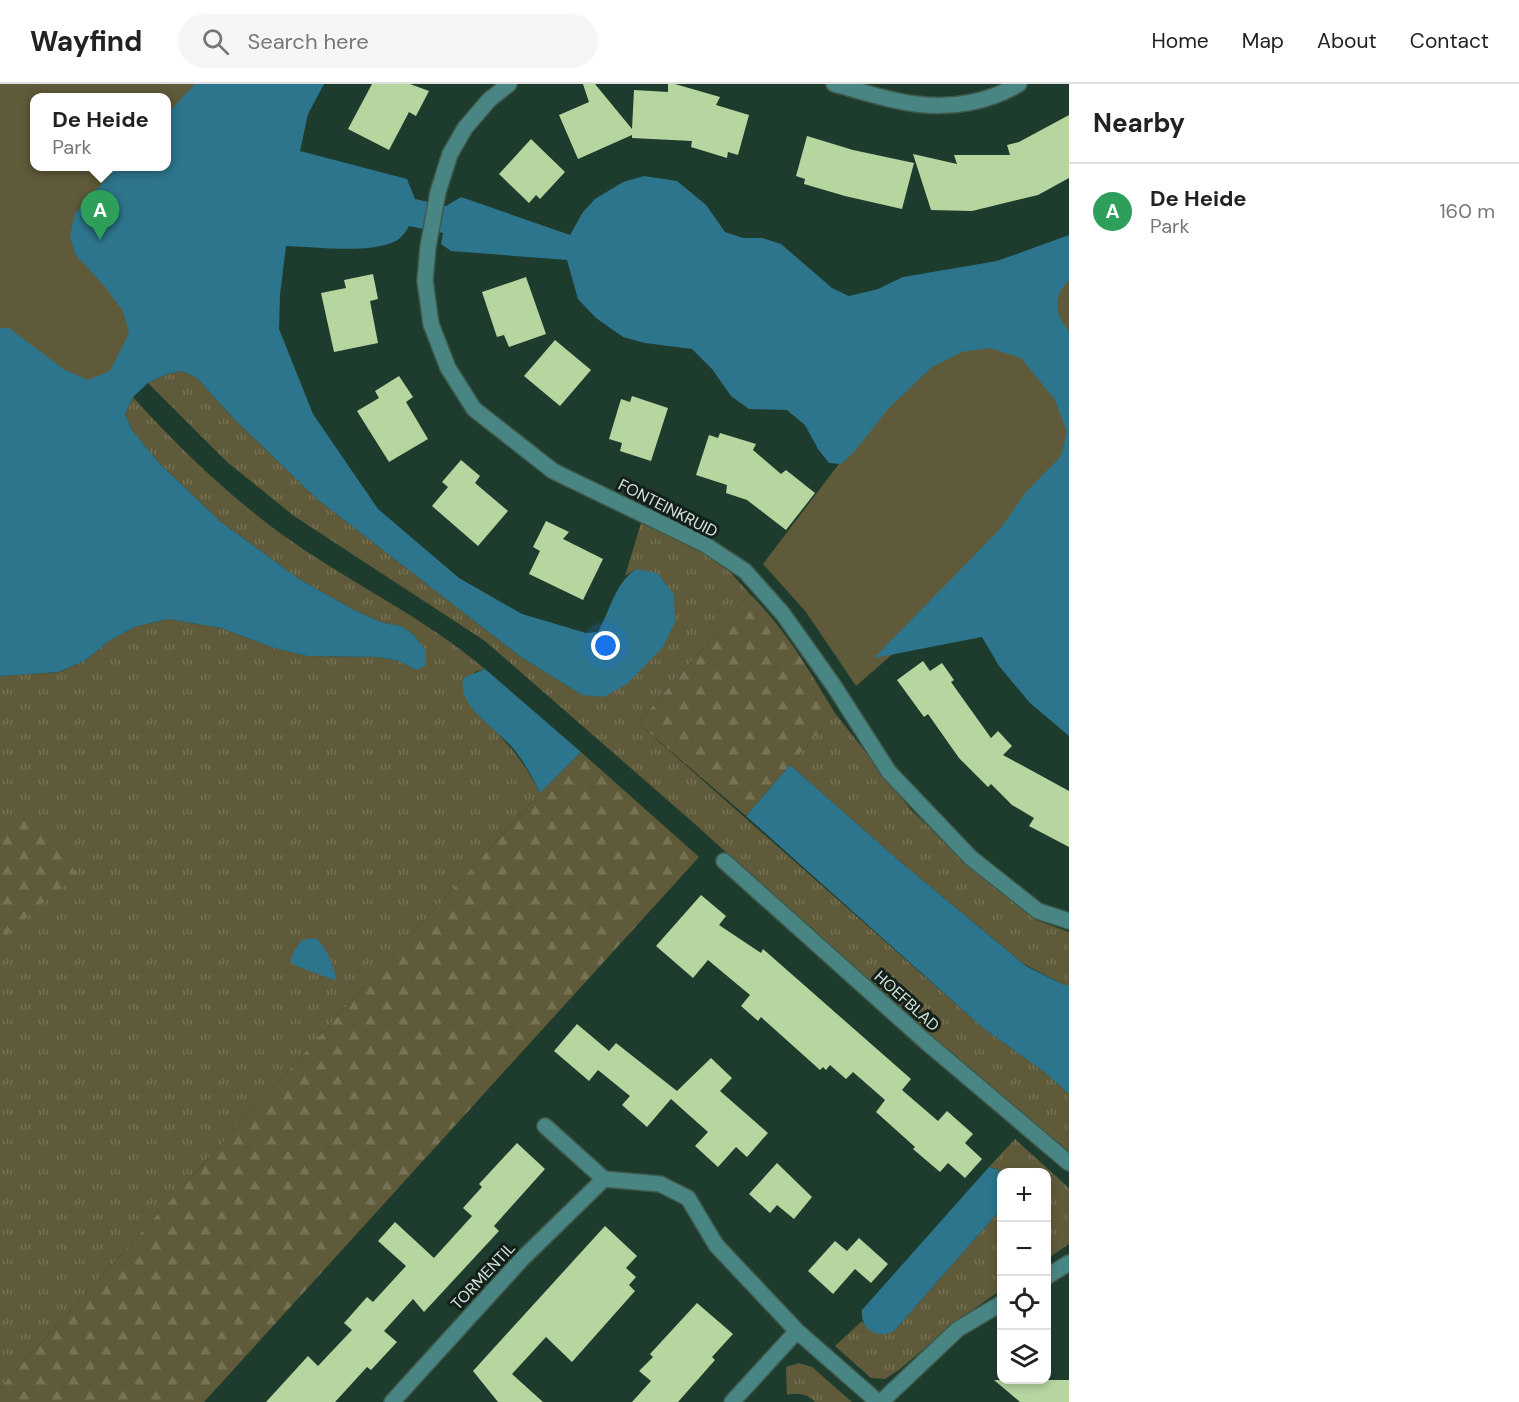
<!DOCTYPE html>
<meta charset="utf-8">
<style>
body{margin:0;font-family:"DM Sans",sans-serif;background:#f6f6f6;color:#222}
.controls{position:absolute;right:18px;bottom:18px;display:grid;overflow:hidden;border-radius:12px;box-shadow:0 3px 9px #0003}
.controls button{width:54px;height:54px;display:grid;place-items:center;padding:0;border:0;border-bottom:2px solid #e0e0e0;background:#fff;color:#222;font:30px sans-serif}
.you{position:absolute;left:606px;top:562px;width:21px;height:21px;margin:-15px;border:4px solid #fff;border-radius:50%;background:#1a73e8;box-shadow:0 0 0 9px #1a73e833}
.badge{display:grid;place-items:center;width:39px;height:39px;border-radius:50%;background:#80585f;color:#fff;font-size:20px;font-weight:700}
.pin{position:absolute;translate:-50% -50px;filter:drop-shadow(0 2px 3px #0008)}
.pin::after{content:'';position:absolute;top:32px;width:21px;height:18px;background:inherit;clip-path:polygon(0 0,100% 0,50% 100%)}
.popup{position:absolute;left:30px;top:9px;width:141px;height:78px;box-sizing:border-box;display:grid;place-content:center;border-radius:12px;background:#fff;filter:drop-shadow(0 2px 4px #0005);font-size:20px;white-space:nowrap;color:#767676}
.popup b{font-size:22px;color:#222}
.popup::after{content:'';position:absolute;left:50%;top:100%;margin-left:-12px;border:12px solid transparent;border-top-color:#fff}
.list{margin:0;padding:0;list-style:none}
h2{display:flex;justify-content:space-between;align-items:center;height:78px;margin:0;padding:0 24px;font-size:26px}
h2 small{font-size:20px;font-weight:400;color:#767676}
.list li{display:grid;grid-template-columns:39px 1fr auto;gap:18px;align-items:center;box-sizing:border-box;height:96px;padding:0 24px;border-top:2px solid #e0e0e0}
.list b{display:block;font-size:22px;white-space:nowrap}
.list p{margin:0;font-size:20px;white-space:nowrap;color:#767676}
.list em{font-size:20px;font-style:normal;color:#767676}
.icon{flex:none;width:33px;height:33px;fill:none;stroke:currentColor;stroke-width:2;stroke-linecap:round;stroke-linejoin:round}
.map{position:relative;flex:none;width:1069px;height:1318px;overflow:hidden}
header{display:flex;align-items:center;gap:36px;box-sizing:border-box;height:84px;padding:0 30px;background:#fff;border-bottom:2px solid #e0e0e0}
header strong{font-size:28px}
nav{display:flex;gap:33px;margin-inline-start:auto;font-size:21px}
.search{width:420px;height:54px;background:#f6f6f6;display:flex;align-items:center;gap:15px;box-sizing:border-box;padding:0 21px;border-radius:33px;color:#767676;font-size:22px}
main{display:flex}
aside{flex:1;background:#fff}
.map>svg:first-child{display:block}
</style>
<header>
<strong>Wayfind</strong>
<div class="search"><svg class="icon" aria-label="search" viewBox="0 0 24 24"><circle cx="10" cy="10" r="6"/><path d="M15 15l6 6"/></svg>Search here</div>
<nav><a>Home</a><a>Map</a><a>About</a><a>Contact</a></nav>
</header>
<main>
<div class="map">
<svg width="1069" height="1318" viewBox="0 0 1069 1318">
<defs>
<pattern id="grass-tufts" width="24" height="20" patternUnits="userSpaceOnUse" patternTransform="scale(1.5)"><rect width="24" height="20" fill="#5f5a39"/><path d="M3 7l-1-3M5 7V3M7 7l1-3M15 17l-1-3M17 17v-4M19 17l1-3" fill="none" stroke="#757255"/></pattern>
<pattern id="forest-firs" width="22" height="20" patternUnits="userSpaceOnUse" patternTransform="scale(1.5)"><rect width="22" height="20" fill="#5f5a39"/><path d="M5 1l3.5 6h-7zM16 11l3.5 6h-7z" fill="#757255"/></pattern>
</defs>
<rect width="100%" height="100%" fill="#1e3c2e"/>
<!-- grass -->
<path fill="url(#grass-tufts)" d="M182,287l15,7 38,42 82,79 204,158 61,38 54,-126 -11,7 16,-53 60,27 29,22 20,22 -112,129 345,305 60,43 26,23v61l-199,-172 -174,-158 -211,-184 -191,-125 -67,-54 -79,-79 19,-9z
M133,313c45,50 93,96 147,136 66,48 143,83 205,136l-11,3v38c29,28 48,47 66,83l-540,595v-712l60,-4 26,-12 23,-19 25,-14 34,-8 53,9 50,19 36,9 72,1 20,4 17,9 10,-19 -13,-17 -12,-8 -17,-3 -28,-12 -57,-32 -78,-57 -61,-58 -28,-34 -7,-16z
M835,629l76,97 73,69 52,41 33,12v53h-5l-40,-21 -127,-105 -107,-94z
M1015,1055l54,49v56l-22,15 -1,-87h-40l-17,-5z
M1001,1125v81l-46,32 -56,48 -14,9 -14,-1 -36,-32 27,-25 3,4 29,6z
M799,1279l13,4 40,35h-37c-7,-8 -18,-10 -28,-7l-1,-28z"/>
<!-- forest -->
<path fill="url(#forest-firs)" d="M750,510c35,34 60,78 85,119l-89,103 -108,-93z
M581,668l118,105 -495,545h-204v-14l540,-595z
M27,732l42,43 8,18 -25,17 -52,47v-103z"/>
<!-- green -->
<path fill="#5f5a39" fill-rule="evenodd" d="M0,0h278l-108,260 -170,125zM34,14h132v68h-132z
M1069,169v247l-213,186 -50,-74 -43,-48 116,-153z"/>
<!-- water -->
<path fill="#2d758c" d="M195,0h129l-16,30 -8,37 107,28 8,20 31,7 15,-9 109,38 13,-23 12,-13 28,-17 21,-6 33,5 29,24 19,27 18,6h19l19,6 51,44 17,8 29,-7 25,-12 94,-16 72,-26v45c-17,19 -15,32 0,51v405l-39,-33 -31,-37 -17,-29 -108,21 126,-129 26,-37 35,-36 6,-24 -12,-32 -34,-42 -31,-10 -28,4 -30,15 -44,42 -34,43 -13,12 -12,-1 -11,-14 -13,-24 -18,-15 -38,-1 -18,-13 -19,-27 -20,-20 -47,-6 -22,-6 -27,-19 -18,-19 -11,-39 -116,-9 -10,-7 2,-11 -34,-7c-3,6 -7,11 -13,15 -26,13 -80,6 -110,5l-6,49 -1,34 34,85 65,95 81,69 63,36 64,19 12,-1c13,-23 16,-47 38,-63l21,4 17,21 1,28 -12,25 -36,37 -23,13 -22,-2 -61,-38 -204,-158 -82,-79 -38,-42 -15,-7 -15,3 -19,9 -15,14 -8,17 7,16 28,34 61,58 78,57 57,32 28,12 17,3 12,8 13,17v14l-10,5 -17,-9 -20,-4 -72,-1 -36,-9 -50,-19 -53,-9 -34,8 -25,14 -23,19 -27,12 -59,4v-348h9l56,42 23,10 22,-9 19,-38 -6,-22 -18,-24 -30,-33 -5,-18 5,-23 42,-46 49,-1v-51z
M485,585l96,83 -41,41c-8,-17 -17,-33 -29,-47 -14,-16 -60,-46 -46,-69z
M790,681l107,94 129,107 38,19h5v109l-26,-23 -60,-43 -237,-212z
M315,854c14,11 17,26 22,43l-41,-15 -6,-5 4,-10 8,-11z
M989,1083l17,5h-4l-1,37 -107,122c-17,9 -34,-2 -32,-21z"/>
<!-- building -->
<path fill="#b7d59f" d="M372,0h38l19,7 -13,25 -7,-4 -20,38 -41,-21z
M583,0h12l37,45 2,-39 34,2v-8h7l45,13 -4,8 33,10 -11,40 -10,-3 -1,6 -36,-11 1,-6 -60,-3v-3l-54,24 -19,-44 30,-13z
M1069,31v63l-31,17 -66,16 -41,-1 -18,-56 44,10 -3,-9h56l-3,-10 12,-3z
M807,52l46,14 61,13 -12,46 -57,-13 -41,-12 1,-5 -9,-3z
M531,55l34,33 -25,27 -4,-4 -7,8 -30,-29z
M373,190l5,25 -8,2 8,42 -44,9 -13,-59 25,-5 -2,-8z
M526,193l20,57 -37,13 -5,-12 -7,2 -15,-45z
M555,256l36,30 -31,36 -36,-30z
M399,292l14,21 -7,5 22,37 -39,23 -32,-51 22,-13 -4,-7z
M632,312l36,12 -17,53 -31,-10 2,-8 -13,-4 12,-40 9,3z
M720,349l36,11 -3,6 28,24 5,-4 29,23 -29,37 -39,-30 -21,-7 1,-8 -31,-10 13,-40 9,3z
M461,376l19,16 -5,7 33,28 -30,35 -46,-40 16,-19 -6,-5z
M546,437l23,11 -6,7 40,20 -20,41 -54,-26 11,-23 -7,-4z
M923,577l7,10 12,-8 12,17 -3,2 40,56 7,-7 14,15 -9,9 66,36v56l-40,-21 5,-8 -22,-13 -21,-21 -3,3 -29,-29 -31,-44 -4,3 -27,-37z
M701,811l25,21 -7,9 42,28 2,-4 148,130 -9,11 36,31 9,-10 26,23 -8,9 17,16 -17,19 -17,-15 -8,9 -27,-23 2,-2 -39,-35 9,-12 -32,-28 -7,7 -16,-14 -4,5 -3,-3 -3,3 -59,-53 -3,4 -17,-15 9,-11 -42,-35 -15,18 -37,-32z
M577,940l32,27 7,-8 61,48 34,-33 21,20 -12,13 48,42 -21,24 -11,-10 -18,20 -23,-21 13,-14 -37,-33 -24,28 -25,-22 8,-9 -32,-26 -9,11 -35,-30z
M517,1059l28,26 -51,57 5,5 -75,81 -11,-13 -29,32 13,11 -26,28 -4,-3 -32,35h-69l42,-46 10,10 34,-36 -8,-7 23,-26 6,5 33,-36 -28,-25 17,-19 39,36 38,-42 -9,-8 19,-21 -3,-3z
M777,1079l35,34 -18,22 -17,-14 -7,8 -21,-19z
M605,1142l32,30 -11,12 10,9 -7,8 6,6 -63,71 -26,-25 -34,37 31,28h-45l-25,-31z
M859,1154l29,26 -17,19 -16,-14 -22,25 -25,-23 27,-30 12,10z
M697,1219l36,31 -21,23 3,3 -37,42h-46l19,-21 -12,-10 14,-14 -3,-3z
M994,1296h75v22h-49z"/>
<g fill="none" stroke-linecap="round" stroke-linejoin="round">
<defs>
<path id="minor" d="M509,0l-20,16 -24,28 -15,26 -12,38 -10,55 -3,34 6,43 17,44 26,41 79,62 151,73 41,27 38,43 51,72 55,86 82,86 67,53 31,10
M834,0c27,7 55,17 82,20 35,5 73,-2 103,-20
M724,777l201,180 144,122
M545,1042l59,53 56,5 28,14 28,47 81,86 81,71
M1046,1193l23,-14
M392,1318l130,-143 82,-80
M732,1318l65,-71
M881,1318l77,-73 44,-26"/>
</defs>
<!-- minor casing -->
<use href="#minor" stroke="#3f5a4d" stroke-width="18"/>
<!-- minor -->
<use href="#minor" stroke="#498583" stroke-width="15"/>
</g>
<g text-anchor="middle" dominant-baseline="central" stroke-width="6" stroke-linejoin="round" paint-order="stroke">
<!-- street labels -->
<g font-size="16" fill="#d3e4db" stroke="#132019">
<text transform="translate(668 424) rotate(27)">FONTEINKRUID</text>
<text transform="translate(907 917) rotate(42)">HOEFBLAD</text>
<text transform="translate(483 1192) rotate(-47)">TORMENTIL</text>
</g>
</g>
</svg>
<div class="controls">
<button>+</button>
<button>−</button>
<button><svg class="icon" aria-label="locate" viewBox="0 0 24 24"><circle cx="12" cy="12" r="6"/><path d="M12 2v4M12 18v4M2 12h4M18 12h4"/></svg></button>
<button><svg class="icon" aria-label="layers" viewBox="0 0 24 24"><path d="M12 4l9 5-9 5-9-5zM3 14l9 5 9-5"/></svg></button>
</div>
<div class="you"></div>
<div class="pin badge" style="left:100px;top:156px;background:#2e9e5b">A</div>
<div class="popup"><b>De Heide</b>Park</div>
</div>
<aside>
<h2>Nearby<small></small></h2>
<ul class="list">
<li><span class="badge" style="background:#2e9e5b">A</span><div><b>De Heide</b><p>Park</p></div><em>160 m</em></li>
</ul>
</aside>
</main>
